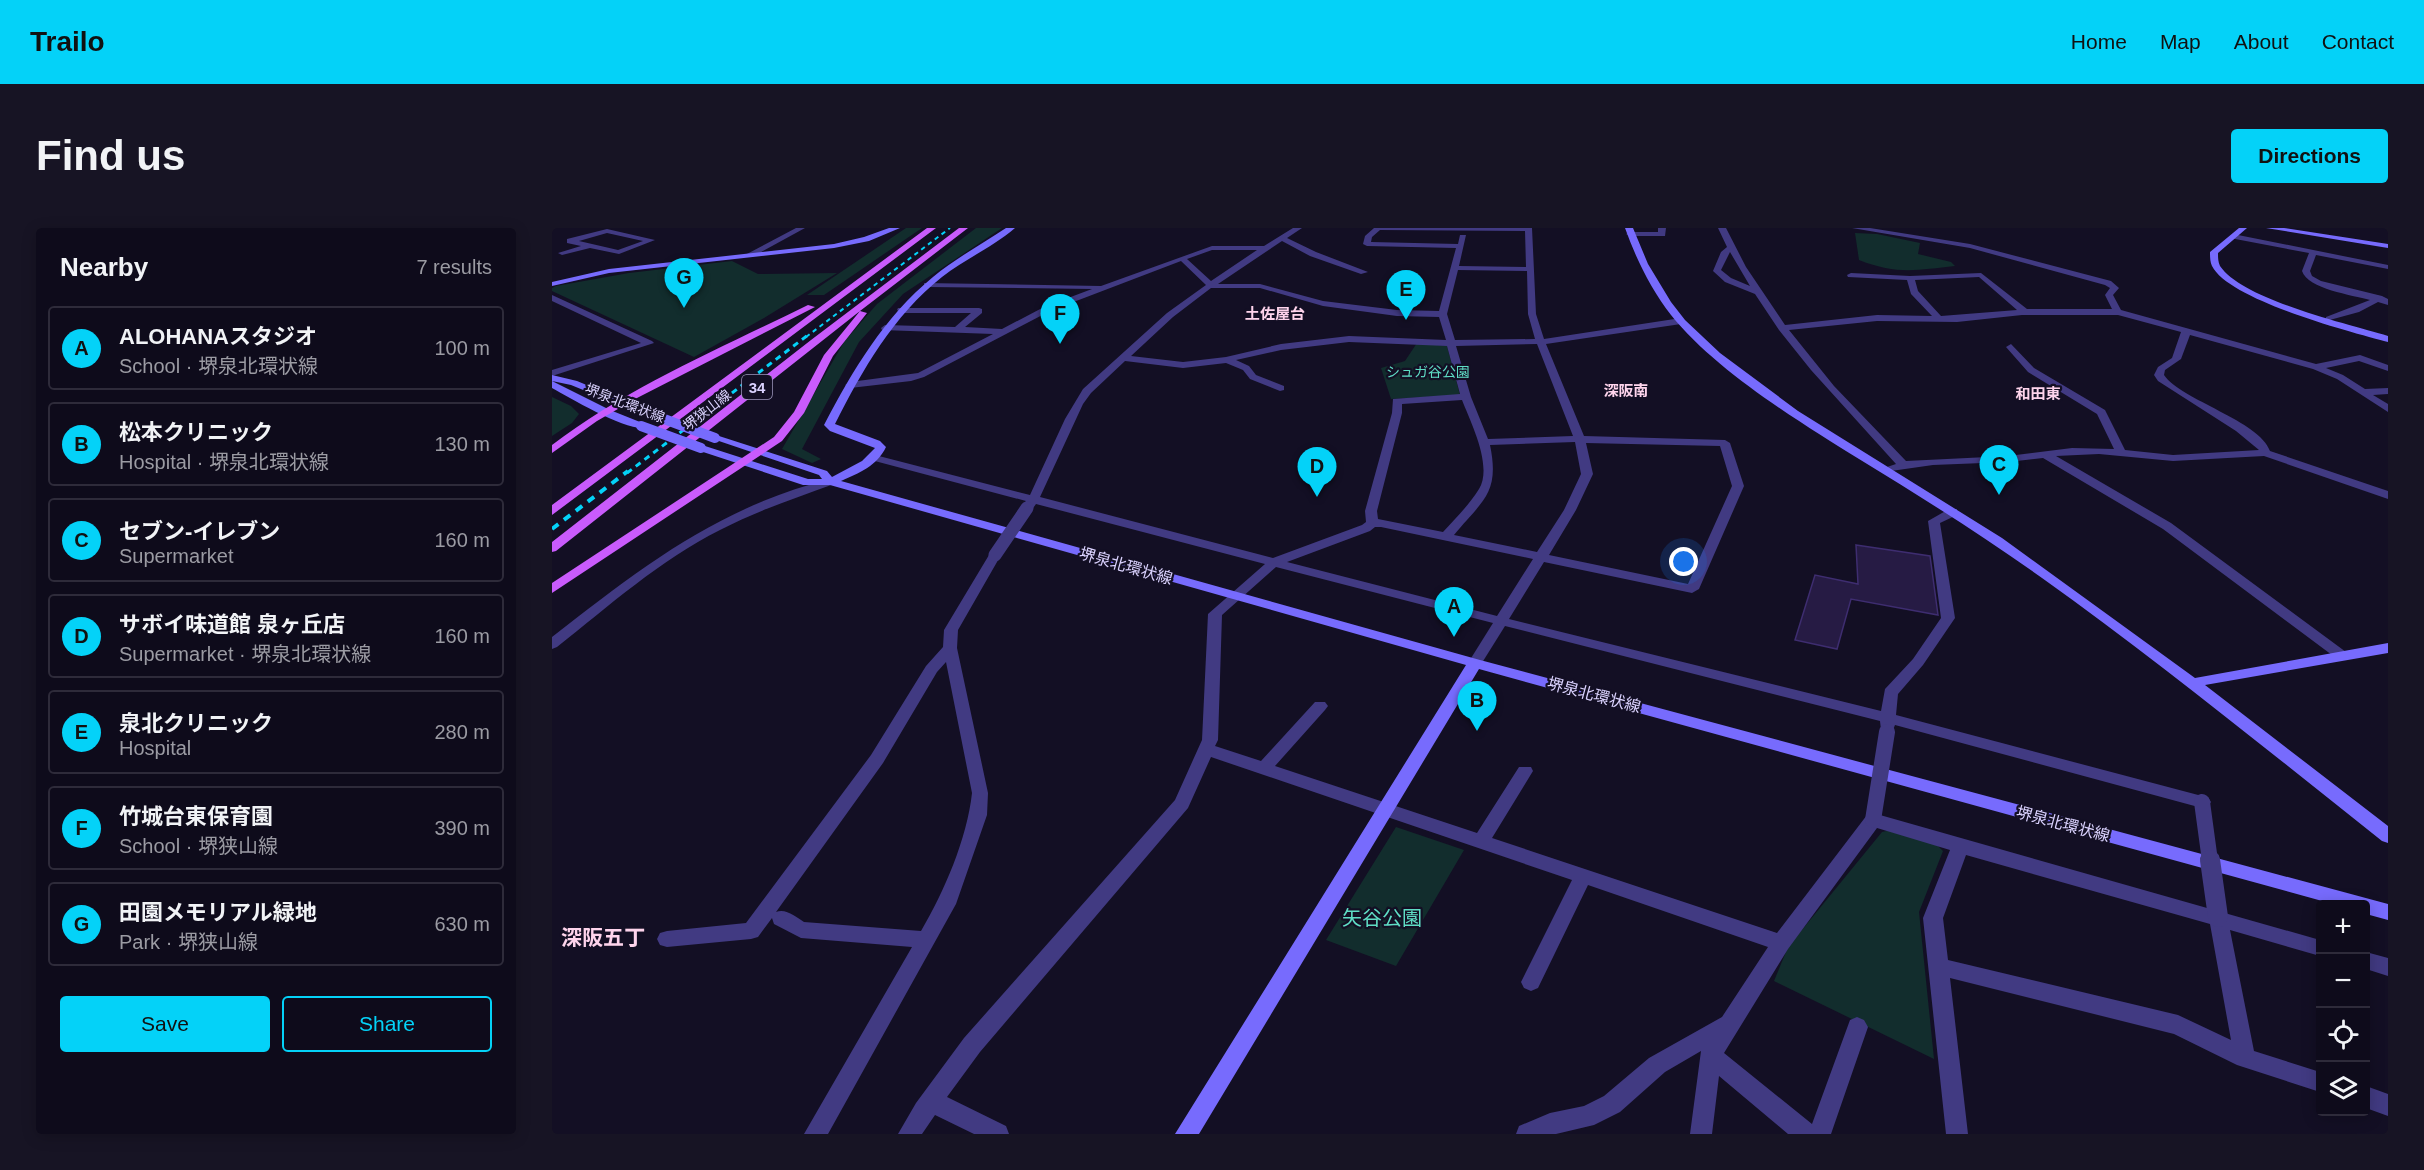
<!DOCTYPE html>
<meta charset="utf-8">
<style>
body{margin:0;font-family:Arial,"Noto Sans JP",sans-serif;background:#171424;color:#f1f3f6}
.controls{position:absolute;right:18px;bottom:18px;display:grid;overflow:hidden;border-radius:6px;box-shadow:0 3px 15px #0003}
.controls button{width:54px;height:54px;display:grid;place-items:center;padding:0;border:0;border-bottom:2px solid #2e2b3a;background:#0e0b1b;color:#f1f3f6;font:30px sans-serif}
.you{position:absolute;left:1132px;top:334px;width:21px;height:21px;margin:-15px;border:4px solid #fff;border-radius:50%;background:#1a73e8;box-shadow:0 0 0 9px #1a73e833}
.badge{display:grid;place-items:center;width:39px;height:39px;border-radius:50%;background:#04d2f8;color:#111;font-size:20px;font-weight:700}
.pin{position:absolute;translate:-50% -50px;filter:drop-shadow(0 2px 3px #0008)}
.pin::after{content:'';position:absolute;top:32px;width:21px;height:18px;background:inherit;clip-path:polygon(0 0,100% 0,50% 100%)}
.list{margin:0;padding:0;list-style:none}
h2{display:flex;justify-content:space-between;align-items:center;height:78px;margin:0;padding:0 24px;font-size:26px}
h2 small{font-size:20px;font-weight:400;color:#9b9ba3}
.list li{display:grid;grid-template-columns:39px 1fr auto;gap:18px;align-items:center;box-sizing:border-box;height:84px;margin:0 12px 12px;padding:0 12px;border:2px solid #2e2b3a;border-radius:6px}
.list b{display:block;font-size:22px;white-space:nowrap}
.list p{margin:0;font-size:20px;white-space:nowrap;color:#9b9ba3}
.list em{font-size:20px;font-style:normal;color:#9b9ba3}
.actions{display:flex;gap:12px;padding:18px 24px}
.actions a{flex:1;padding:14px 0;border:2px solid #04d2f8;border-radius:6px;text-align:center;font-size:21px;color:#04d2f8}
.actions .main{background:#04d2f8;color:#111}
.icon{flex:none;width:33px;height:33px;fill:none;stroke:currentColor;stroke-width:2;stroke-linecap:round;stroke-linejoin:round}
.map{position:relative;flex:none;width:1836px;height:906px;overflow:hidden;border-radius:6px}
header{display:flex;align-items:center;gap:36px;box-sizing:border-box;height:84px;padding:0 30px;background:#04d2f8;color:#111}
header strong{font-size:28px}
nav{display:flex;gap:33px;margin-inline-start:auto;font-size:21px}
.intro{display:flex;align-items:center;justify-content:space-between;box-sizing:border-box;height:144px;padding:0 36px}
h1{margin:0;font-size:42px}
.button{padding:15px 27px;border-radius:6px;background:#04d2f8;color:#111;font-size:21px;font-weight:700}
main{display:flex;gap:36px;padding:0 36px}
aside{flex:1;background:#0e0b1b;border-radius:6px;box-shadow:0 3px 15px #0003}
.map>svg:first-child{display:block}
</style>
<header>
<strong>Trailo</strong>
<nav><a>Home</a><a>Map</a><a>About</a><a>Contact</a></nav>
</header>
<div class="intro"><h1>Find us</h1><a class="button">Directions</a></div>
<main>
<aside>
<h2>Nearby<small>7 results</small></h2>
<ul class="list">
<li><span class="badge">A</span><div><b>ALOHANAスタジオ</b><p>School · 堺泉北環状線</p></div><em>100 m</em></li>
<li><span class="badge">B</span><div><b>松本クリニック</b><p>Hospital · 堺泉北環状線</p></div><em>130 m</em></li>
<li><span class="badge">C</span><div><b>セブン-イレブン</b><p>Supermarket</p></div><em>160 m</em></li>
<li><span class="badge">D</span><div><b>サボイ味道館 泉ヶ丘店</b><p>Supermarket · 堺泉北環状線</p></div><em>160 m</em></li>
<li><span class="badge">E</span><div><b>泉北クリニック</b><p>Hospital</p></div><em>280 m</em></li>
<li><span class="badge">F</span><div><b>竹城台東保育園</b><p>School · 堺狭山線</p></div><em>390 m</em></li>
<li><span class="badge">G</span><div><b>田園メモリアル緑地</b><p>Park · 堺狭山線</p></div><em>630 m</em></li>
</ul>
<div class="actions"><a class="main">Save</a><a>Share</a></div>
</aside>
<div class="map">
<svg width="1836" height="906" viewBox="0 0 1836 906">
<rect width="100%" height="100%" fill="#130f24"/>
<!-- green -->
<path fill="#122d2d" d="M354,0h16l-98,67h-17z
M424,0h26l-99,66 -44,48 -57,107 19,10 -9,4 -30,-14 62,-107 33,-38z
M1303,5l22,1 43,9 -2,11 33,8 4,4c-38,4 -58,9 -96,-6z
M180,33l26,13 79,-1 -73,45 -70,39 -142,-66v-3l4,-2 73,-13z
M865,115l30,3 13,49 -69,4 -10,-31 24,-7z
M0,169l19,9 8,8 -7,9 -20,13z
M844,599l68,23 -68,116 -70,-26z
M1339,602l45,14 7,7 -24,61 15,147 -160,-78 14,-34 94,-115z"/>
<!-- building -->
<path fill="#261b44" stroke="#3e2d70" stroke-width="1.5" d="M1304,317l74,11 8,59 -87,-16 -14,50 -42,-9 20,-65 43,9z"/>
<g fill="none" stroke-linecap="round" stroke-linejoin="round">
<!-- street -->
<path fill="#413a82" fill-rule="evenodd" d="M244,0h9l-53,29 -7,-2z
M741,0h9l-15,10 29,14 52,20 -7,2 -51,-18 -28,-15 -64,43h42l63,17 74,9 42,1 17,-63 -89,-2 -4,-2 2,-8 9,-8h158l4,86 8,25 137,-21 4,3 -4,3 -135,20 38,92 141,4 5,3 14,43 -45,103 -7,4 -148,-31 -35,57 372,92 4,-22 28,-30 28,-41 -13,-97 21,-12h8v6l-17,8 15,95 -32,47 -25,29 -2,21 306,81 6,1 3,5 -3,5 -6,1 -307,-83 -2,5h-12l-1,-9 -375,-95 -25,40 -5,2 -7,-5 25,-40 -217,-56 -54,48 -4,125 -3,6 46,15 54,-59h10l3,4 -3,4 -50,56 202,67 42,-66h12l2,4 -41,67 285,95 90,-118 6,-2 447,127v16l-90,-26 24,121 66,21v20l-83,-27 -63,-31 -224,-56 18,156h-22l-23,-216 27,-68 -73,-22 -89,121 -64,104 88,71 38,-104 7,-3 7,3 4,7 -37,107h-43l-69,-58 -7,58h-22l11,-83 -36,21 -45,40 -26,13 -38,9h-40l3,-8 31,-13 34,-7 20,-10 45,-38 73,-41 46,-70 -180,-62 -50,103 -7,3 -7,-3 -3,-6 51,-102 -361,-123 -23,51 -208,244 -33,45 59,29 3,8h-35l-39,-19 -13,19h-24l18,-31 48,-65 211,-238 27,-60 6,-126 57,-50 -229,-60 -5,7h-8l-2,-3 5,-7 -155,-41 -2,-2 6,-3 155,40 35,-76 18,-30 84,-76 39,-28 -25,-24 -131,50 -126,66 -13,4 -61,7 -5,-3 5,-3 68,-9 75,-39 -111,-4 -1,-2 4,-3 70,2 16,-14h-70l-4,-3 1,-2h81l3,1v4l-17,14 37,2 42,-22 48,-18 -165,-2h-3v-4l177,3 111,-40h52zM828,2l145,1 1,36 -67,-1 7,-31h-6l-2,9 -87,-2 1,-5zM660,22h45l-46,31 -24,-22zM906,42l69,1 1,43 7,25 -80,1 -8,-26zM659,60h49l63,18 74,10 42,1 7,23 -97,-4 -68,8 -55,13 -43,5 -52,-6 42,-39zM797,114l98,4 13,48 -67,5 -1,14 -27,98 1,11 -4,3 -89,33 -233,-61 43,-93 8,-11 34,-32 58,7 43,-5 17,7 7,9 30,12 4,-1v-4l-28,-11 -7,-9 -13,-6 45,-10zM985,116l36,92 -85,3 -17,-42 -15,-51zM910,172c9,23 31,66 17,89 -10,16 -24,30 -36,43l-65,-13 -1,-8 25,-98v-9zM1023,214l6,32 -17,36 -27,42 -83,-17c29,-35 46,-42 36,-90zM1034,215l134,3 12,40 -44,98 -139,-29 27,-45 17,-36zM823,299h6l152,32 -36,57 -210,-54 83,-31zM1414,627l244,69 21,116 -53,-25 -230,-55 -5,-42z
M1106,0h8l-1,8h-35l-4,-2 4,-2h28z
M1166,0h8l20,39 39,58 92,-10 55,1 -21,-22 -4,-14 -59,-3 -1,-2 4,-2 59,3 71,-3 46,36h85l-7,-14 5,-7 -5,-3 -135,-37 -118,-20h18l100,16 141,37 8,7 -6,7 8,15 195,54 44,-9 28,10v6l-29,-10 -33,7 17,7 22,14 23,-1v6l-15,1 15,9v8l-51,-33 -24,-10 -123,-34 -9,24 -16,11 -1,5c17,25 96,46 106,76l118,40v8l-124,-43 -91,5 -74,-7 -43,2 115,67 175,129 2,3 -2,3h-10l-173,-129 -120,-71 -35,4 -75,3 -49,7v-4l12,-4 -85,-94 -32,-40 -24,-36 -30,-12 -12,-11 8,-19 6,-5zM1178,24l20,34 -19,-8 -10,-8zM1427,49l38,33 -76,6 -23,-25 -3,-11zM1470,87h96l63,17 -9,26 -14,9 -4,8 4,6 78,50 23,19 -86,5 -48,-5 -20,-40 -71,-42 -23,-24 -5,3 22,25 69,42 17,35 -42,-1 -64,8 -102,5 -72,-75 -45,-56 88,-9 80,1z
M55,1l48,11 -36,14 -29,-6 -28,7 -4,-2 23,-7 -14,-3v-4zM55,5l36,8 -25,9 -39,-9z
M1681,6l155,31v4l-72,-14 -6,16 2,5 9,5 61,15 6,3v6l-10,-3 -19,10 -33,9v-4l44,-17c-18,-5 -62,-11 -68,-29l7,-18 -79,-15z
M0,67l100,46 2,2 -102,33v-6l89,-27 -89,-42z
M278,251l4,1v4c-38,14 -78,27 -114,46 -60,30 -111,76 -163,117l-5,2v-12c90,-70 165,-129 278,-158z
M443,323l6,4 -43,75 -1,18 31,145 -1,22 -31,89 -128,230h-24l108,-187 -111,-9 -27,-14 -2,-6 -14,19 -7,2 -84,8 -7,-2 -3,-6 3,-6 7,-2 79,-8 125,-168 55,-89 17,-19 1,-17 45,-75zM394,434l26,131c-5,46 -28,99 -51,138l-117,-9c-8,-5 -18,-14 -28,-10l107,-149 54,-91z
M1814,724l22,6v18l-22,-7z
M1814,858l22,8v22l-22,-8z"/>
<!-- secondary -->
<path fill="#776bfd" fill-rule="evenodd" d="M337,0h11l-31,13 -35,7 -225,25 -57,13v-4l57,-13 225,-25 30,-7z
M454,0h9c-22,19 -50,31 -73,49 -49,39 -79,92 -107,147l45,17 6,6c-9,19 -27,26 -45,34l639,179 908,244v16l-22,-6v-10h-33l-854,-235 -280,465h-24l291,-469 -636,-180h-27l-106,-35v-4h8l103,33h14l-3,-4 -109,-37 1,-2h8l108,35 5,6 30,-16 13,-13 -45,-17 -6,-6c29,-55 60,-108 109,-148 23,-19 49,-33 73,-49z
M1073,0h8l15,36 23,38 14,18 35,33 78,58 204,127 193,140 193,-35v10l-183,32 183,141v17l-6,-2c-112,-89 -224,-180 -340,-263 -60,-43 -121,-81 -183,-119 -60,-37 -144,-89 -188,-144 -20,-26 -35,-56 -46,-87z
M1687,0h8l-29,25c0,4 0,9 2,13 23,34 128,58 168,70v6c-38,-10 -159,-42 -176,-76 -2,-4 -2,-10 -2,-14z
M1714,0h18l104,16v4z
M0,147l25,6 84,35 -9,2 -81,-33 -19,-4z
M0,153l58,29 35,14 1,2 -1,2c-19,3 -75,-30 -93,-40z"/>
<!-- primary -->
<path fill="#c95bfc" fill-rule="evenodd" d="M375,0h9l-384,287v-10z
M407,0h9l-108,83 7,2 -34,43 -29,57 -22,28 -230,152v-10l222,-146 20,-25 30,-57 36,-44 -304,240 -4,1v-10l259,-202z
M256,77l7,2 -178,91 -40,23 -45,32v-8c78,-59 169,-97 256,-140z"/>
<!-- rail-far2 -->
<path stroke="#04d2f8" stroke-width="2" stroke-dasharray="4.5 4" stroke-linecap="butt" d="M254,109l144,-109"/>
<!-- rail-far1 -->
<path stroke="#04d2f8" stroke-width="3" stroke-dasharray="6 5" stroke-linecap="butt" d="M75,245l181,-138"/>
<!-- rail -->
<path stroke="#04d2f8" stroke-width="4" stroke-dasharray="8 7" stroke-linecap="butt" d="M0,301l76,-58"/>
<!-- street-bridge-far2 -->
<path stroke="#413a82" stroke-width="13" d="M443,327l32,-47"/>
<!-- street-bridge-far1 -->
<path stroke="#413a82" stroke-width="16" d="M1650,574l8,59
M1321,592l14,-88"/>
<!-- street-bridge -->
<path stroke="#413a82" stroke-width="20" d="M1658,632l8,57"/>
<!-- secondary-bridge -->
<path stroke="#776bfd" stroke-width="10" d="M104,188l59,22
M89,198l60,22"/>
</g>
<g text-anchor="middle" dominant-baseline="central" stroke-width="4.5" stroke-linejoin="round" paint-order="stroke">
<!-- far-park labels -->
<g font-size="14" fill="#5fddc5" stroke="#130f24">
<text x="876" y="144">シュガ谷公園</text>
</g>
<!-- far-street labels -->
<g font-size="14" fill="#dad2fe" stroke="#130f24">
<text transform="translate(73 175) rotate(21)">堺泉北環状線</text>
<text transform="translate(155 182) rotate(-38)">堺狭山線</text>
</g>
<!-- far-neighbourhood labels -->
<g font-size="15" font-weight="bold" fill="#fed4ec" stroke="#130f24">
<text x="723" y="85">土佐屋台</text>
<text x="1074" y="162">深阪南</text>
<text x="1486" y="165">和田東</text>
</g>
<!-- shield labels -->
<rect fill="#130f24" stroke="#9e98bd" stroke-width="1.5" x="190" y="147" width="30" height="24" rx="4.5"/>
<g font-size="15" font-weight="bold" fill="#dad2fe">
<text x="205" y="159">34</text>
</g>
<!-- street labels -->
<g font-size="16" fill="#dad2fe" stroke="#130f24">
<text transform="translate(574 338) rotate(16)">堺泉北環状線</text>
<text transform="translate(1042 467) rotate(15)">堺泉北環状線</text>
<text transform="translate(1511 596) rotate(15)">堺泉北環状線</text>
</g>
<!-- near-park labels -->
<g font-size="20" fill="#5fddc5" stroke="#130f24">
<text x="830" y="690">矢谷公園</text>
</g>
<!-- near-neighbourhood labels -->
<g font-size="21" font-weight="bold" fill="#fed4ec" stroke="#130f24">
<text x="51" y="709">深阪五丁</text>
</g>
</g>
</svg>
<div class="controls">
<button>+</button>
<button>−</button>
<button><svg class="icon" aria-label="locate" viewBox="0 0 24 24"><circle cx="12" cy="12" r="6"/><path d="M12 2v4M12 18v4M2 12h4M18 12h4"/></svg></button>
<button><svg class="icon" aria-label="layers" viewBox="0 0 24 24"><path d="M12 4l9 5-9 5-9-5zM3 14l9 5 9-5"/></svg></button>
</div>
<div class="you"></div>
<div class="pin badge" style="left:902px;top:409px">A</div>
<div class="pin badge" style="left:925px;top:503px">B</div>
<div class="pin badge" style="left:1447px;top:267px">C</div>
<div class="pin badge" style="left:765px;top:269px">D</div>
<div class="pin badge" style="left:854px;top:92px">E</div>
<div class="pin badge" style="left:508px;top:116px">F</div>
<div class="pin badge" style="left:132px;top:80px">G</div>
</div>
</main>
